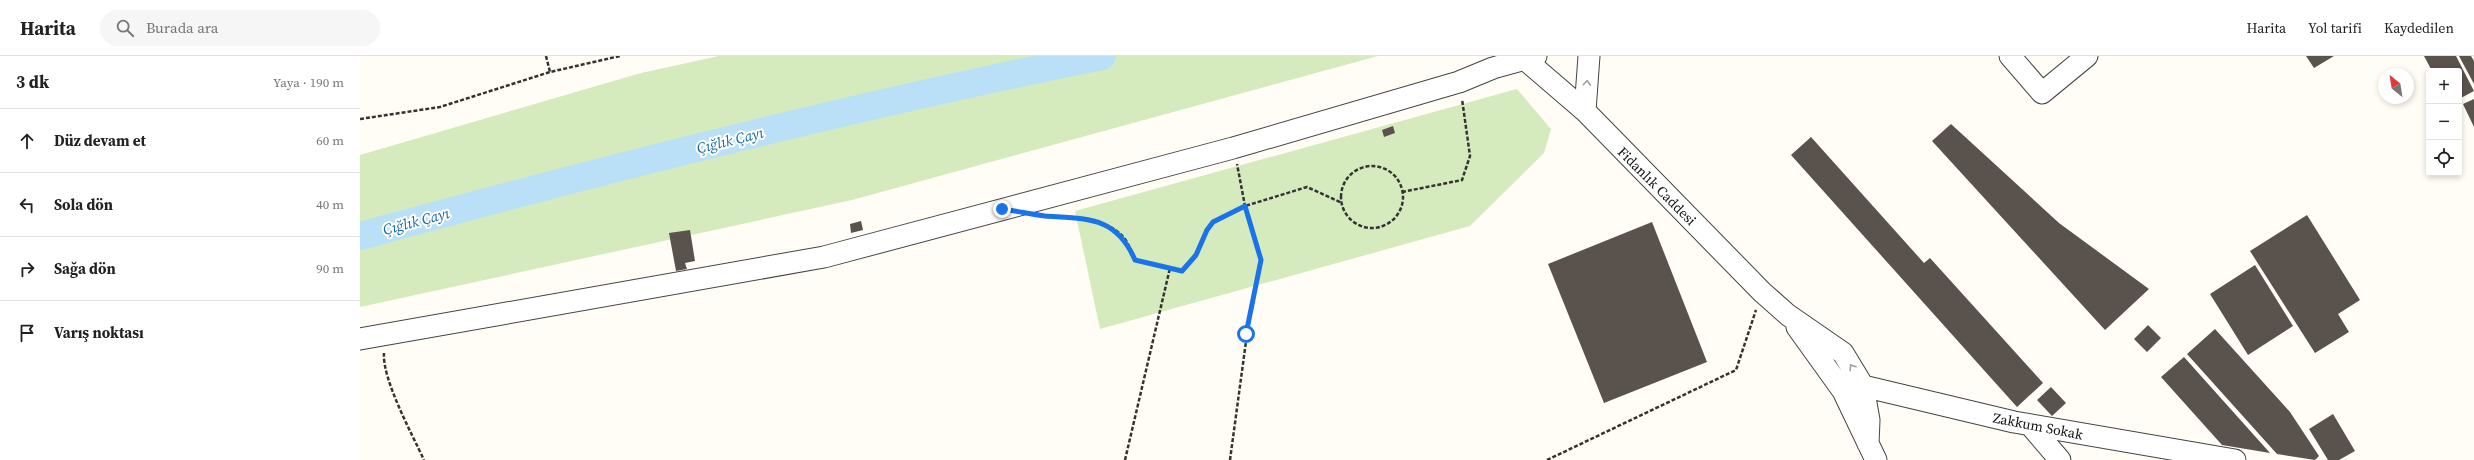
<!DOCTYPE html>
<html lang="tr">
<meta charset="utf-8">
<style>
body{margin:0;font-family:"Source Serif 4",serif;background:#f6f6f6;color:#222}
.controls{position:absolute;right:12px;top:12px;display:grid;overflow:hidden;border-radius:4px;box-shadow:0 2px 6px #0003}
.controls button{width:36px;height:36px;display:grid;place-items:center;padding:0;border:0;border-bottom:1px solid #e0e0e0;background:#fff;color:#222;font:20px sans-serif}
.compass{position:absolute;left:2018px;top:12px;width:36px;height:36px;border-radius:50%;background:#fff;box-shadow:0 2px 6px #0003;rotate:330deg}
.stop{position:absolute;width:12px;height:12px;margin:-9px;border:3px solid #1a73e8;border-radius:50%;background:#fff}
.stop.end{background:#1a73e8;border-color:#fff;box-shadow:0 1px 4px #0008}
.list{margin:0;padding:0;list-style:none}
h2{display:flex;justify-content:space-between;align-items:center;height:52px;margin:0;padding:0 16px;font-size:17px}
h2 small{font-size:13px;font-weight:400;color:#767676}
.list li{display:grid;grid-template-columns:26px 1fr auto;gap:12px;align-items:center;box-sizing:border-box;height:64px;padding:0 16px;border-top:1px solid #e0e0e0}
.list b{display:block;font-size:15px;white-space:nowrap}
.list em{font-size:13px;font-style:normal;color:#767676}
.icon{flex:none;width:22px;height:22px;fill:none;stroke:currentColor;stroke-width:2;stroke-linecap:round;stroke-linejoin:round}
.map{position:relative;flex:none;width:2114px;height:404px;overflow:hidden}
header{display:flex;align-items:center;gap:24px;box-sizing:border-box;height:56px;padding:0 20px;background:#fff;border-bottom:1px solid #e0e0e0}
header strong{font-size:19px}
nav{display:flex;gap:22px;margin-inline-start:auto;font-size:14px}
.search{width:280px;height:36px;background:#f6f6f6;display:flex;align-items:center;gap:10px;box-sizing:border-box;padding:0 14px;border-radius:22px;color:#767676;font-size:15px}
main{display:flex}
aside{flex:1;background:#fff}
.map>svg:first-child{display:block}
</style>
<header>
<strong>Harita</strong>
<div class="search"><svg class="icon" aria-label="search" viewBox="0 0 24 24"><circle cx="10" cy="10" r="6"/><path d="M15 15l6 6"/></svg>Burada ara</div>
<nav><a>Harita</a><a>Yol tarifi</a><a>Kaydedilen</a></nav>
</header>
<main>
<aside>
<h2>3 dk<small>Yaya · 190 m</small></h2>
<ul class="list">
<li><svg class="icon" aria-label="ahead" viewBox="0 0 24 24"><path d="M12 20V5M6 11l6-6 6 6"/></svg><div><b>Düz devam et</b></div><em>60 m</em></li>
<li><svg class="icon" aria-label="left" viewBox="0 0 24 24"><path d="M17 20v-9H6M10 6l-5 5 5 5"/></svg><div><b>Sola dön</b></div><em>40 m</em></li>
<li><svg class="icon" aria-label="right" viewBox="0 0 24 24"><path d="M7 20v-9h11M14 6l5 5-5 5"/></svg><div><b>Sağa dön</b></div><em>90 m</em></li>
<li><svg class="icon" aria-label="arrive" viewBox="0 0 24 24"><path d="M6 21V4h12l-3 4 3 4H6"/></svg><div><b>Varış noktası</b></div></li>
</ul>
</aside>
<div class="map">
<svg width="2114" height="404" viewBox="0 0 2114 404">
<rect width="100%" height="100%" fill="#fffdf5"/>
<!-- green -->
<path fill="#d5ebbd" d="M359,0h659l-526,144 -492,107v-152l281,-82z
M1157,33l34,40 -7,24 -74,73 -370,103 -25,-118z"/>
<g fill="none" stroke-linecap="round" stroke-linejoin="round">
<!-- river -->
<path stroke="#b9e0f7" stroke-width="28" d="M0,180c245,-67 493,-130 742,-180"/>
</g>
<!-- building -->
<path fill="#5a524d" d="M1946,0h28l-20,12z
M2064,0h32l18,35 -15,8v-28h-27z
M2099,0h12l3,5v23z
M2114,43v28l-11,-23z
M1591,68l108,99 90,66 -44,41 -173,-189z
M1033,70l2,7 -11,4 -2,-7z
M1451,81l113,126 6,-5 113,125 -26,24 -226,-252z
M1947,159l53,85 -22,14 11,18 -34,21 -65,-102z
M501,165l2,9 -12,3 -1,-9z
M1292,166l55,140 -103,41 -56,-139z
M330,174l5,31 -10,2 2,6 -11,2 -7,-38z
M1895,209l38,61 -45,29 -38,-61z
M1788,269l13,13 -14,14 -13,-13z
M1855,273l75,83 29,44 -4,4 -38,-6 -90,-100z
M1824,301l86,96 -48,-8 -61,-68z
M1691,331l15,16 -14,13 -15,-16z
M1973,358l22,37 -16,9h-11l-19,-31z"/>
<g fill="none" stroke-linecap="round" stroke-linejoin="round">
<defs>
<path id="minor" d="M1161,0l64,55 177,181 26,23 55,38 20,33 6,34 -1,24
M1650,0l32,37 45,-37
M1225,55l4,-55
M1437,271l46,64 33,69
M0,283l464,-82 409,-109 226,-66 34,-14 43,-12
M1483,335l20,-5 151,36 221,38
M1670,369l30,35"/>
</defs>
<!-- minor casing -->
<use href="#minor" stroke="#444" stroke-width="23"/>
<!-- path -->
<path stroke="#333" stroke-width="2.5" stroke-dasharray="4 2" stroke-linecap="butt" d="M186,0l4,16 70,-16
M0,63l80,-12 110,-35
M981 141a31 31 0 1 1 62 0a31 31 0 1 1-62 0Z
M1042,136l60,-12 8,-24 -8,-57
M692,160c24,1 61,3 75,26 3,6 5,12 8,18l47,11 14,-16 11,-25 6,-8 32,-16 62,-19 35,16
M24,297c-2,26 28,81 40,107
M765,404l45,-192
M870,404l17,-126 14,-74 -16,-54 -8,-42
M1187,404l189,-90 20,-60"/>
<!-- minor -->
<use href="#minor" stroke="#fff" stroke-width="21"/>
</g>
<!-- one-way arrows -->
<defs><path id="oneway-chevron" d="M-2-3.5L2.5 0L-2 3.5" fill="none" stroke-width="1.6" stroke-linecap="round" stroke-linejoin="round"/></defs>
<g stroke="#a0a0a0">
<use href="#oneway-chevron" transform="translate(1227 27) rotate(-86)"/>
<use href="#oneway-chevron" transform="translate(1492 311) rotate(-122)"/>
</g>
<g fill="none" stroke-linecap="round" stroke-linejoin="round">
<!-- route -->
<path stroke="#1a73e8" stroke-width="5" d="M642,153c14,2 29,5 43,7 42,3 71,0 90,44l47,11 14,-16 11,-25 6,-8 32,-16 16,54 -15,74"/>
</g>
<g text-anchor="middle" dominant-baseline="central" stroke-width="4" stroke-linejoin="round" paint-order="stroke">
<!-- street labels -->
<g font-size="14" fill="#111" stroke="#fff">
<text transform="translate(1297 130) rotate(45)">Fidanlık Caddesi</text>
<text transform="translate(1678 370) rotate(11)">Zakkum Sokak</text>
</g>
<!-- water labels -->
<g font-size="15" font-style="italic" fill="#1768a6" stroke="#fff">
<text transform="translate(370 84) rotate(-14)">Çığlık Çayı</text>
<text transform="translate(56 165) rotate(-15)">Çığlık Çayı</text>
</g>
</g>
</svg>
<div class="controls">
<button>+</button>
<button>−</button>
<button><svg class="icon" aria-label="locate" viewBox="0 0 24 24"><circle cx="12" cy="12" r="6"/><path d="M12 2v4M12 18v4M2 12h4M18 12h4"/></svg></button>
</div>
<svg class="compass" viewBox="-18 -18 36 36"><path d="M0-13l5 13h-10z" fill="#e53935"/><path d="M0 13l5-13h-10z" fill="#767676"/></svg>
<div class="stop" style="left:886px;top:278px"></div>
<div class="stop end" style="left:642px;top:153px"></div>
</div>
</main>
